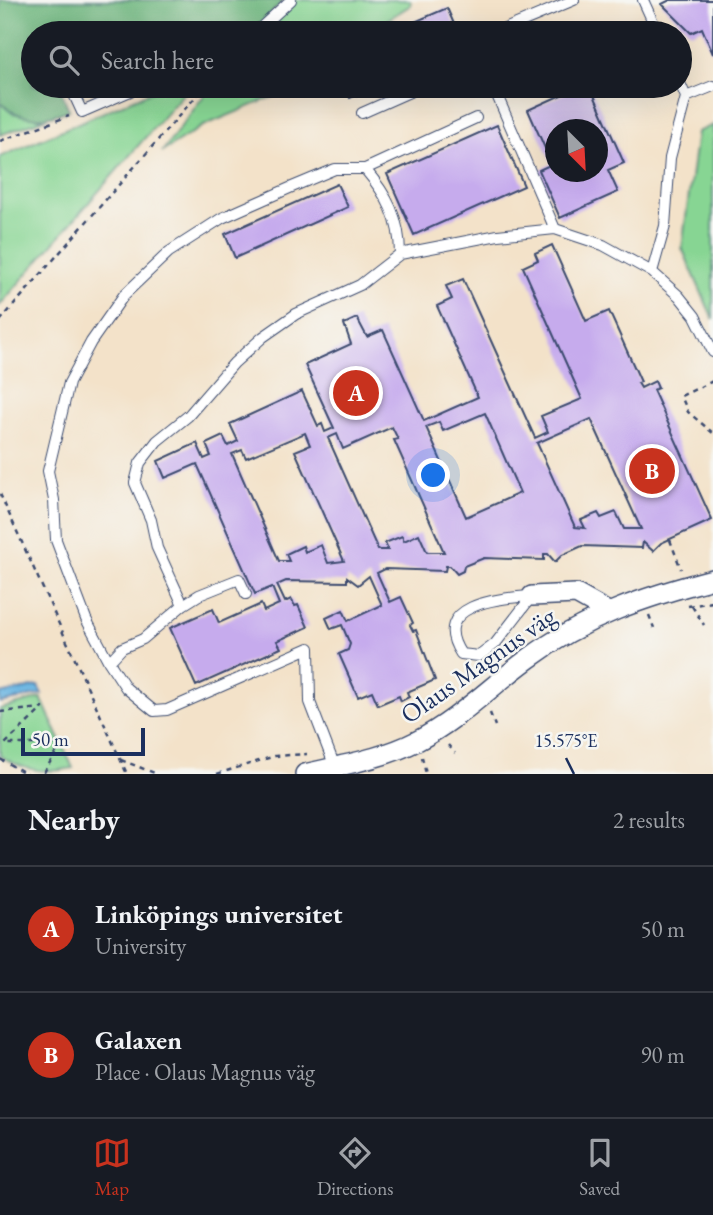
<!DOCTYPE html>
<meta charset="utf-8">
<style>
body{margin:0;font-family:"EB Garamond",serif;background:#242831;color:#f1f3f6}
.compass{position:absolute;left:545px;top:119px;width:63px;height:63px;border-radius:50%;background:#171b24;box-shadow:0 7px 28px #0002;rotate:156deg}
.scale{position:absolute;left:21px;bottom:18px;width:124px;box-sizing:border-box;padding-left:7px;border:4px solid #1b2f5e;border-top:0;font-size:19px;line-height:24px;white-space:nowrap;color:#1b2f5e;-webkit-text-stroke:5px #f6f6f2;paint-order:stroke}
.you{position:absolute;left:434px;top:476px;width:24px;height:24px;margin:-18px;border:5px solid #fff;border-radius:50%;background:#1a73e8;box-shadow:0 0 0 10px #1a73e833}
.badge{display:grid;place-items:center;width:46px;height:46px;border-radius:50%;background:#c8321e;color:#fff;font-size:23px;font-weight:700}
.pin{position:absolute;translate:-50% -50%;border:4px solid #fff;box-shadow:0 2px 7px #0006}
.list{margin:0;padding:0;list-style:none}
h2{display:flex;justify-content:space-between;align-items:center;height:91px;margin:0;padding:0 28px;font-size:30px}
h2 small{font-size:23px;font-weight:400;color:#9ea1a6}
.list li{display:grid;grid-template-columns:46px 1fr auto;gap:21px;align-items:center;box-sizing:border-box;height:126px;padding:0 28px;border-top:2px solid #363941}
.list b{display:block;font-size:26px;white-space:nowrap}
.list p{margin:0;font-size:23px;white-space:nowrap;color:#9ea1a6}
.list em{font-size:23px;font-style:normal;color:#9ea1a6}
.icon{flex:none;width:38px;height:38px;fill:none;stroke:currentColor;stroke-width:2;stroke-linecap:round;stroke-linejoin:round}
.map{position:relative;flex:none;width:713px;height:774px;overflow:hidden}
.search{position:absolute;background:#171b24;box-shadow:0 7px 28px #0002;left:21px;right:21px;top:21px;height:77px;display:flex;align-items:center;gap:18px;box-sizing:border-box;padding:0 24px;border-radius:38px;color:#9ea1a6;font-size:26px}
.sheet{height:343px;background:#171b24}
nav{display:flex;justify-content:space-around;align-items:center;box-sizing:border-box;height:98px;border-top:2px solid #363941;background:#171b24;font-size:19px;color:#9ea1a6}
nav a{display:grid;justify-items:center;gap:4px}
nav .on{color:#c8321e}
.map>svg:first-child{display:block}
</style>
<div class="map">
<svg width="713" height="774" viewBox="0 0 713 774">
<rect width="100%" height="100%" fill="#f6f6f2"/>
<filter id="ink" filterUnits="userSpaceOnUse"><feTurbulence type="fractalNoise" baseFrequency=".0143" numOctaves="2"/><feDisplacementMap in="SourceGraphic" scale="14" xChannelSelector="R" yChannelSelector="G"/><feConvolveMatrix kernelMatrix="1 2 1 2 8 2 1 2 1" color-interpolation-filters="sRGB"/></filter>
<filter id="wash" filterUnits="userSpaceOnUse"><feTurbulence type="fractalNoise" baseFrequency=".00686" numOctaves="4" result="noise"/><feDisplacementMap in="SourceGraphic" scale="28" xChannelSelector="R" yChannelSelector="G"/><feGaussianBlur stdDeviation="1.57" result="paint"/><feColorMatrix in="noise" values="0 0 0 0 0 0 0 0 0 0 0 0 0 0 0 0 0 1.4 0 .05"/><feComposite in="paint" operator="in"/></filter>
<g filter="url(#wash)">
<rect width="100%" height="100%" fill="#f3e2c9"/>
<!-- green -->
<path fill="#87d593" stroke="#518278" stroke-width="2" d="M296,0h114l1,5 -45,28h-103z
M164,86h26l-190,219v-148z
M211,86h88l-96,40 -41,26z
M0,103l12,10 32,6 -44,16z
M713,125v194l-31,-71 15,-116z
M41,698l32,70c-30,6 -47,3 -73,-12v-47z"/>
<!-- forest -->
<path fill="#6db67d" stroke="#44726e" stroke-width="2" d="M0,0h284l-21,23 -23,10h-207v53h26l10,24c-25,10 -47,12 -69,-7z"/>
<!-- water -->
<path fill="#67b4e1" stroke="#4172a0" stroke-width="2" d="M38,686l4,8 -42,9v-9z"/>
<g id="blocks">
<!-- building -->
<path fill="#c6abed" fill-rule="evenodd" d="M670,0h43v54l-11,-26 -11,5 -29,-29z
M447,8l11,25h-69z
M344,86h34l-28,12z
M581,86h9l34,77 -16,7 10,22 -58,26 -21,-48 13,-6 -24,-54zM556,130h42v42h-42z
M497,125l27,61 -110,49 -27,-61z
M337,184l11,23 -113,51 -10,-24z
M552,245l34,76 23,-10 32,71 -3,1 3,5 14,-7 3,7 -5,2 59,130 -51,23 -8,8 -10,-9 -1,6 -60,-2 -20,9 -7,7 -7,-8h-4v6l-60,-2 -20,8 -1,5 -6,3 -7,-8h-4l-1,5 -60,-2 -8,4 13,29 11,-5 12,26 -3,2 3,6 3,-1 19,50 -28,12 2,5 -8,4 -2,-5 -21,9 -6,-14 -14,6 -19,-43 9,-4 2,-6 -8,-19 -11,4 -5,-11 17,-8 5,11 34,-16 -13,-29 -11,9 -11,-8v5l-61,-1 -9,4 8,17 6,-3 4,7 3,-1 10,22 -31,14 4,7 -85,38 -26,-58 43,-19 6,14 42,-19 3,7 15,-7 -7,-17 -17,7 -58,-130 -32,14 -7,-17 39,-18 7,16 7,-3 -5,-12 17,-8 5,10 10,-5 -8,-17 72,-33 16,35 4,-2 3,8 9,-4 -29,-63 46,-21 -7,-20 13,-6 10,19 16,-7 41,91 54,-24 -41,-91 15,-7 -6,-13 17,-7 72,159 13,-6 -7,-16 41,-17 -59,-132 15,-7 -3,-7zM485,413l35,80 -54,24 -40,-90 13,-5 4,9zM591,419l50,110h-17l-8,-17 -15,6 -3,-5 -17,7 4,8 -10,-1 -38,-84zM392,427l6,12 -4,1 50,112h-17l-8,-18 -15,7 -2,-5 -17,7 3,7h-10l-50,-112 9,-4 6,15zM305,433l5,12 -15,6 49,110 -16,2 -7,-18 -16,7 -2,-6 -17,8 3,7h-10l-47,-107 10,-4 4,8z"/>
</g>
</g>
<g filter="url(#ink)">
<use href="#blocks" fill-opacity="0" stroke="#3b4a6e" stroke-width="2"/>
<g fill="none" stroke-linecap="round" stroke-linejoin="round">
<defs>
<path id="lane" d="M643,0l15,33
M255,33l36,-33
M495,33l79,-33
M70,86l12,26 60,-26
M493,86l62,143
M686,97l27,-11
M362,113l61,-27
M365,169l111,-51
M652,272l13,-46 5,-68 16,-61 -6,-14
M532,596l-37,48 -16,12 -18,-2c-32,-49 36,-56 71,-58z
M183,605l16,-10 40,-16 7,15
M109,662l13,-14 21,-9 40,-34 -26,-57 -6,-28 -16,-37 5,-20 17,-22 31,-25 46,-53 29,-26 33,-23 64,-29 40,-31 98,-19 57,-6 48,16 49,27 27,24 16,20 18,36
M335,767l-25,-65 -1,-54 -142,62 -13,1 -28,-23 -17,-26 -23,-43 -30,-79 -2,-40 -6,-29 21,-88 22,-41 33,-47 45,-43 53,-34 70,-31 43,-18h30c22,26 35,50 35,85"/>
<path id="street" d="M532,596l44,-2 32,18
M305,774c37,-9 77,-15 112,-33 41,-21 74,-55 111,-82 56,-42 119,-63 185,-80"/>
</defs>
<!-- lane casing -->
<use href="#lane" stroke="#3b4a6e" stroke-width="12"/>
<!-- street casing -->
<use href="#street" stroke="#3b4a6e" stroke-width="22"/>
<!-- path -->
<path stroke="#3b4a6e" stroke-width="2.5" stroke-dasharray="5 5" stroke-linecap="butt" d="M0,141l69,-25
M0,321l205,-235
M713,381l-32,15 7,16 25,21
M0,494l127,280
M670,540l11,29
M688,606l25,-4
M692,606l12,19
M649,615l5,13
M0,712l43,-4 -38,36h56l-18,30
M490,713l5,13
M448,745l7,8
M422,757l4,17
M0,759l27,15
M121,760l36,14
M217,774l58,-18 32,-2"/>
<!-- lane -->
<use href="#lane" stroke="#fff" stroke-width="10"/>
<!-- street -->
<use href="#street" stroke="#fff" stroke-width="19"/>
</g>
</g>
<!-- ticks -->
<path fill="none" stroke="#1b2f5e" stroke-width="2.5" d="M566,758l8,16"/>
<g text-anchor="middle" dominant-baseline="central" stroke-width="5" stroke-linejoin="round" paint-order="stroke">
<!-- street labels -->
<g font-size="26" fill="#1b2f5e" stroke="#f6f6f2">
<text transform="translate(478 665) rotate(-35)">Olaus Magnus väg</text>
</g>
</g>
<g font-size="18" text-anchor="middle" fill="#1b2f5e" stroke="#f6f6f2" stroke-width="5" stroke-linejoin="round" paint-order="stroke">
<text x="566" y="747">15.575°E</text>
</g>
</svg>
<svg class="compass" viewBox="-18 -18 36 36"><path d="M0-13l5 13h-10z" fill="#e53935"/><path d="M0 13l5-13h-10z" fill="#9ea1a6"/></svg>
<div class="scale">50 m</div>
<div class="you"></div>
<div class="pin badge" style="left:356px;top:393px">A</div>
<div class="pin badge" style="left:652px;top:471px">B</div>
<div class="search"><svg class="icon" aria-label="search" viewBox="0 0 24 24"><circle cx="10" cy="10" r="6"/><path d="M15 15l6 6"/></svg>Search here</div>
</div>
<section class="sheet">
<h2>Nearby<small>2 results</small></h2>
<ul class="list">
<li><span class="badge">A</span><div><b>Linköpings universitet</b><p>University</p></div><em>50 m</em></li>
<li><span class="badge">B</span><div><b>Galaxen</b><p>Place · Olaus Magnus väg</p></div><em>90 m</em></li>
</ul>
</section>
<nav>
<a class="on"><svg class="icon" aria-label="map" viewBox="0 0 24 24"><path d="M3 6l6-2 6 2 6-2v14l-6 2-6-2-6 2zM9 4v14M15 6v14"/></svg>Map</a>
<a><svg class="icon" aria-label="directions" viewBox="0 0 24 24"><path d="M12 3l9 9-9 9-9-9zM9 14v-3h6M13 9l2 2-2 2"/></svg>Directions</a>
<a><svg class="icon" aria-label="saved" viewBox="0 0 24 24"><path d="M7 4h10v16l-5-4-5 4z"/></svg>Saved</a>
</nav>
